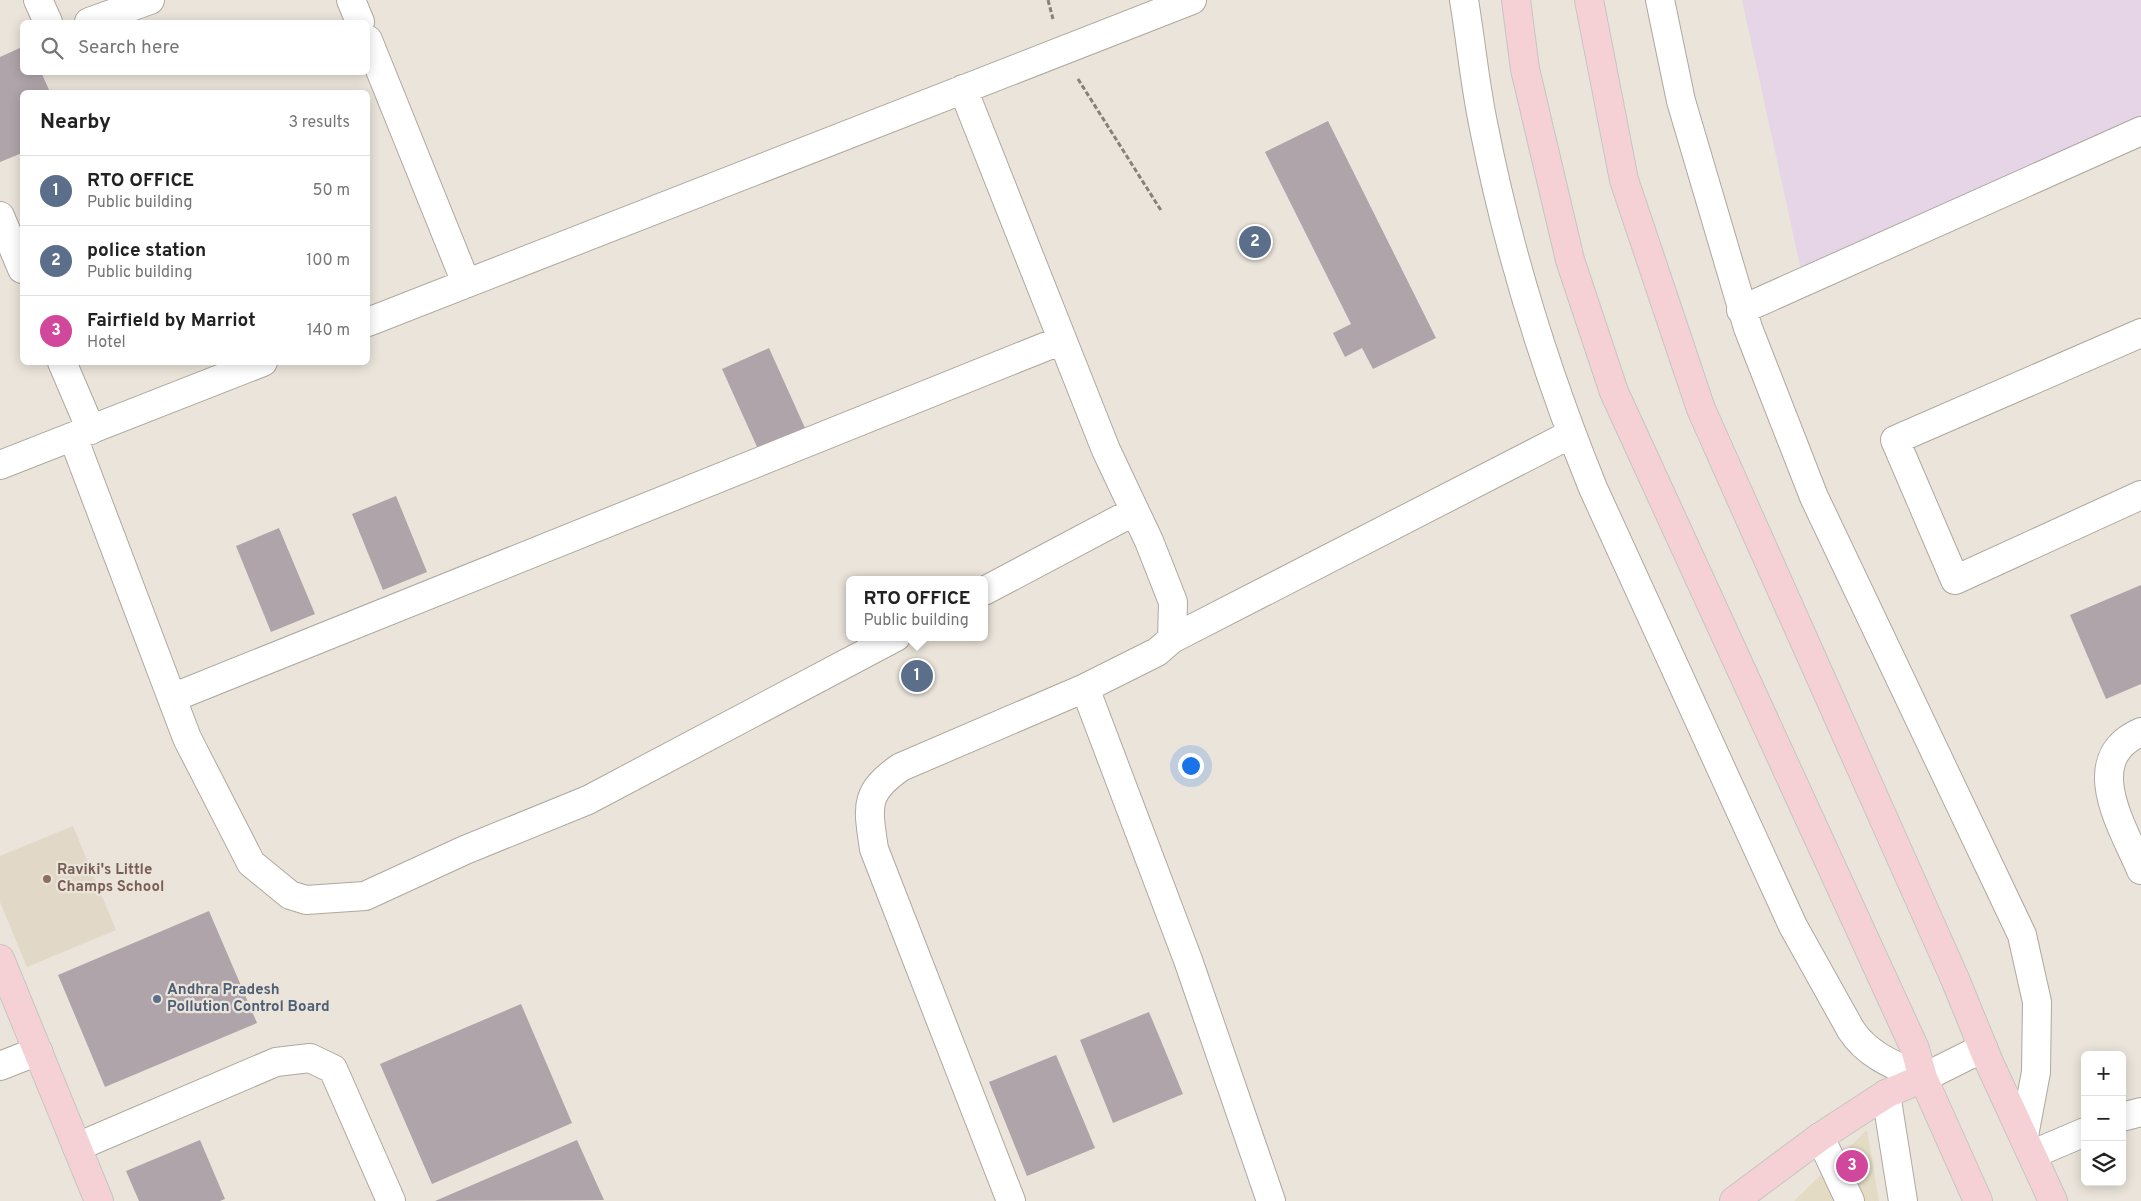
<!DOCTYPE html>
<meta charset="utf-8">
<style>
body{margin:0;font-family:Overpass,sans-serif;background:#f2f2f2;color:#222}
.controls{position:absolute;right:15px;bottom:15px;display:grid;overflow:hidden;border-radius:8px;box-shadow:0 2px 12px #0003}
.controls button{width:45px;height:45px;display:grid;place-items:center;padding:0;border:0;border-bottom:1px solid #e0e0e0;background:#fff;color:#222;font:25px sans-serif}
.you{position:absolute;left:1190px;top:765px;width:18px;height:18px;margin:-12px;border:4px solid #fff;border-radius:50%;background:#1a73e8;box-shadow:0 0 0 8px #1a73e833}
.badge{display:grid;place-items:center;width:32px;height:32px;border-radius:50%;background:#0b8043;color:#fff;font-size:16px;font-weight:700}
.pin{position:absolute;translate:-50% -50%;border:2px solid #fff;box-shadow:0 1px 5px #0006}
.popup{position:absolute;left:846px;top:576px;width:142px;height:65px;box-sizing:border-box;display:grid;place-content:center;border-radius:8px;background:#fff;filter:drop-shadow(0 1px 4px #0005);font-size:16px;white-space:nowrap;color:#767676}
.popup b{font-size:19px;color:#222}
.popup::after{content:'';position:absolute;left:50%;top:100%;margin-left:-10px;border:10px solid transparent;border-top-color:#fff}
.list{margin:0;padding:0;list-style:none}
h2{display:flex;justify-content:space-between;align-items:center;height:65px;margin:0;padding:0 20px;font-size:21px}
h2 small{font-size:16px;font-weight:400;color:#767676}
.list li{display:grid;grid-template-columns:32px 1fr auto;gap:15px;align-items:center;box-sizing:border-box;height:70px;padding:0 20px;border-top:1px solid #e0e0e0}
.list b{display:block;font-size:19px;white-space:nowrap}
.list p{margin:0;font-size:16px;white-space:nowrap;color:#767676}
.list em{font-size:16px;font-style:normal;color:#767676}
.icon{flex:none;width:28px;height:28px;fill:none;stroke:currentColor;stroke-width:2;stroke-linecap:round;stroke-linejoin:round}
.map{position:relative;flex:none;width:2141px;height:1201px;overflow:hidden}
.search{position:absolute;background:#fff;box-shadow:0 2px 12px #0003;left:20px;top:20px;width:350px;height:55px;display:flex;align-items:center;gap:12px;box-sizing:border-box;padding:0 18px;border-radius:8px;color:#767676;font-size:19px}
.panel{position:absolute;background:#fff;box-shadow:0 2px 12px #0003;left:20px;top:90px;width:350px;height:275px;border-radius:8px}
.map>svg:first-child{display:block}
</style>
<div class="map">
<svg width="2141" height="1201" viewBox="0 0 2141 1201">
<rect width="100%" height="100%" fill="#eae4da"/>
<!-- commercial -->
<path fill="#e4dbc5" d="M1867,1130l12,71h-85z"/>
<!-- industrial -->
<path fill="#e6d5e6" d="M1742,0h399v117l-340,153z"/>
<!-- built -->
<path fill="#e2d8c7" d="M73,826l43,104 -89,37 -27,-65v-46z"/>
<!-- building -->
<path fill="#afa4aa" d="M22,47v25h19l9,20h-28v61l-22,9v-105z
M1328,121l108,217 -63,31 -11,-21 -17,9 -12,-24 18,-9 -86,-172z
M769,348l36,80 -47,21 -36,-80z
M396,496l31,76 -44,18 -31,-76z
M279,528l36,86 -44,18 -35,-86z
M2141,585v99l-35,15 -36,-84z
M209,911l48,112 -152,64 -47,-112z
M521,1004l51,119 -140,61 -52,-120z
M1149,1012l34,82 -70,29 -33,-83z
M1056,1055l39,93 -68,28 -38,-94z
M200,1140l25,59 -5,2h-81l-13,-30z
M577,1140l27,60 -169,1z"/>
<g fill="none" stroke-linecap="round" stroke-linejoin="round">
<defs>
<path id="minor" d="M38,0l10,22
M351,0l9,22
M1464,0c7,42 11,86 20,128 24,122 62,244 109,360l200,438 58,104c17,26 45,36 72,48l60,-30
M1660,0l21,101 67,227 66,169 208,438 15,67 -1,70 -12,64
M89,22l61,-22
M368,40l98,243
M963,89l143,361 43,91 24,61 -1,37 -15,13 -72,36 -184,79c-38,26 -33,40 -27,82l137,352
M0,216l22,53
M1741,310l400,-179
M368,322l824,-322
M2141,333l-246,107 60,140 186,-85
M62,362l29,68
M73,437l114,301 64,125 39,32 16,5 59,-4 100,-46 123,-50 308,-163
M0,465l263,-103
M984,591l151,-80
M1172,639l399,-205
M1085,688l103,272 83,241
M172,698l890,-358
M2141,732c-62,27 -18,95 0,138
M0,1066l38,-15
M1886,1094l17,107
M2122,1117l19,-5
M1820,1137l30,64
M77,1147l199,-85 34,-4 23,11 58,132
M2033,1154l52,-22"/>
<path id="major" d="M1516,0l9,69 45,191 44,132 301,657 8,29 55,123
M1589,0l35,180 77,229 254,570 33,81 65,141
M0,959l99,242
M1734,1201l86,-64 66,-43 37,-16"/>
</defs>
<!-- minor casing -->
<use href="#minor" stroke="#aea89f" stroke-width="30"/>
<!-- major casing -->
<use href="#major" stroke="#c6c5c4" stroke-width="30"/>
<!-- path -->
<path stroke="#86827b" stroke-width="3" stroke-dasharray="5 2.5" stroke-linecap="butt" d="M1048,0l5,19
M1078,79l84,133"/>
<!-- minor -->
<use href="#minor" stroke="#fff" stroke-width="28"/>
<!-- major -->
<use href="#major" stroke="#f5d1d5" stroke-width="28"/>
</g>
<!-- markers -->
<circle fill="#8d6e63" stroke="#eae4da" stroke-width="2" cx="47" cy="879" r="5"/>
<circle fill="#5c6f8a" stroke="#eae4da" stroke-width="2" cx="157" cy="999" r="5"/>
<g text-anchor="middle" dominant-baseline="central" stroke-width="4.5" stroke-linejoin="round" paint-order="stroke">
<!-- education labels -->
<g font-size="15" font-weight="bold" fill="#785e54" stroke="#eae4da" text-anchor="start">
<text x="57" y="870">Raviki's Little<tspan x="57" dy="17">Champs School</tspan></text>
</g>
<!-- service labels -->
<g font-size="15" font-weight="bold" fill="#4e5e75" stroke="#eae4da" text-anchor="start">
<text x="167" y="990">Andhra Pradesh<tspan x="167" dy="17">Pollution Control Board</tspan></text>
</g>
</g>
</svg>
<div class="controls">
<button>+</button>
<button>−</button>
<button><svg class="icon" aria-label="layers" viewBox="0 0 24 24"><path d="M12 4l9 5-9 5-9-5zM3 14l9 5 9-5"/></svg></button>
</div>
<div class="you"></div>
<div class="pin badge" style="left:917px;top:676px;background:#5c6f8a">1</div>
<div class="popup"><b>RTO OFFICE</b>Public building</div>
<div class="pin badge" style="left:1255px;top:242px;background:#5c6f8a">2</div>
<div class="pin badge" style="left:1852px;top:1166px;background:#d1479c">3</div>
<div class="search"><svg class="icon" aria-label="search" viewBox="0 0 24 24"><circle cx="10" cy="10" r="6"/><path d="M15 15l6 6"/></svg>Search here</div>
<section class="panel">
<h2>Nearby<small>3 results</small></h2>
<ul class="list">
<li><span class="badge" style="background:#5c6f8a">1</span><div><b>RTO OFFICE</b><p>Public building</p></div><em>50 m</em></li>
<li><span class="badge" style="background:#5c6f8a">2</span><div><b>police station</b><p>Public building</p></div><em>100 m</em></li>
<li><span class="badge" style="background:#d1479c">3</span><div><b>Fairfield by Marriot</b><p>Hotel</p></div><em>140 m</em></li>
</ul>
</section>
</div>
